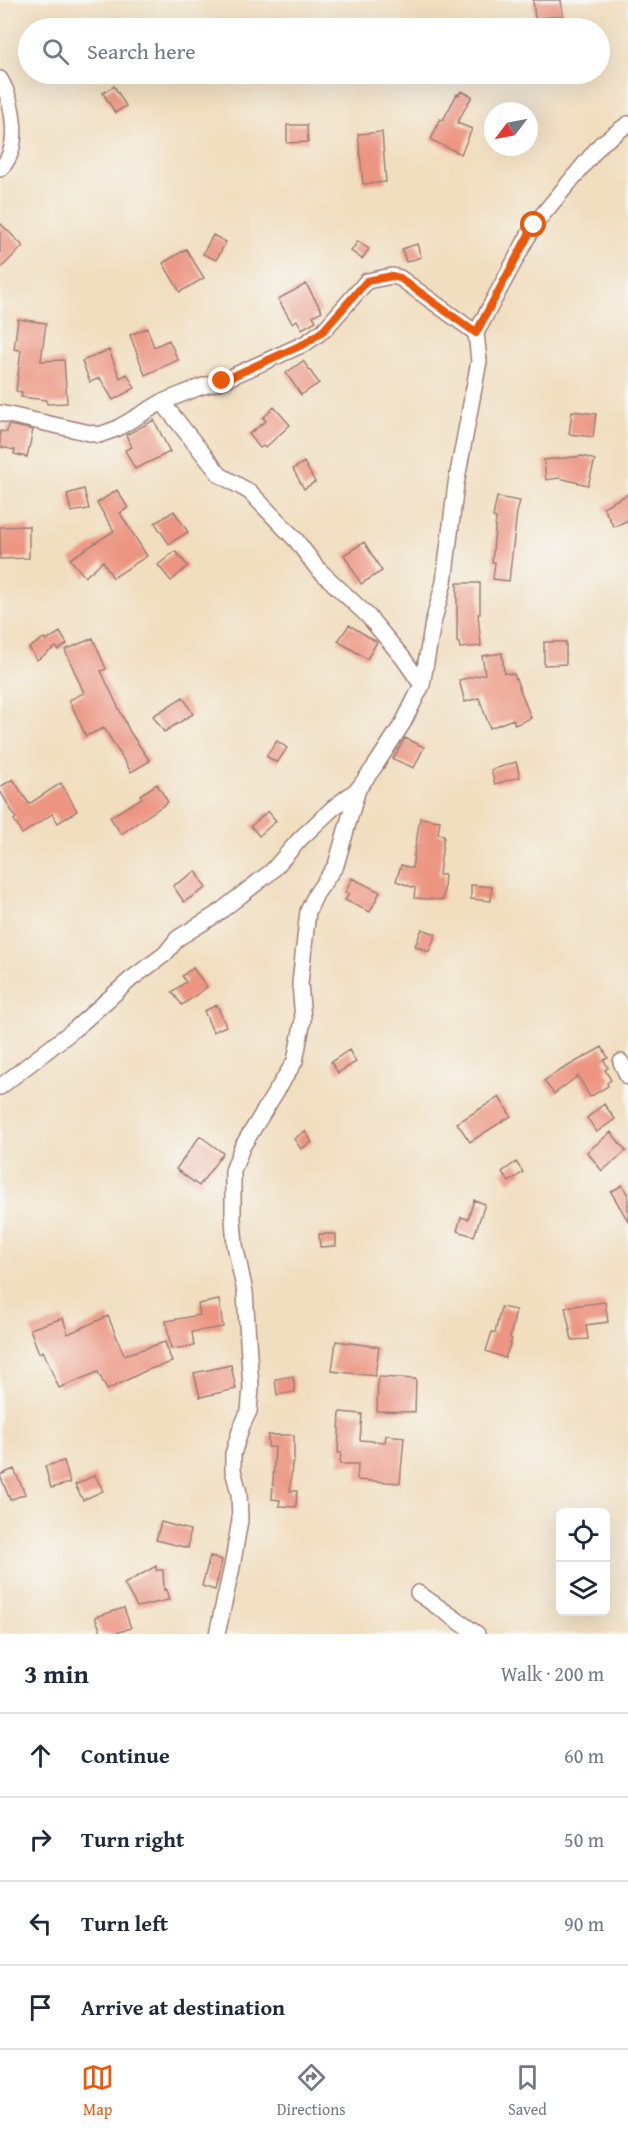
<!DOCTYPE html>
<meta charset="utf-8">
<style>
body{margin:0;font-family:"Gentium Book Plus",serif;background:#f2f2f3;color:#1f2937}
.controls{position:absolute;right:18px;bottom:18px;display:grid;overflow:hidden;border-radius:9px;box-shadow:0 6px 24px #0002}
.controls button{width:54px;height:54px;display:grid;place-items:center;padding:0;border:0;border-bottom:2px solid #e0e1e3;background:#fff;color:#1f2937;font:30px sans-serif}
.compass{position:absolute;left:484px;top:102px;width:54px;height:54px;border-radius:50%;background:#fff;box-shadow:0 6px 24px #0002;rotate:238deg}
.stop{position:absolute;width:18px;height:18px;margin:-14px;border:4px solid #ea580c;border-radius:50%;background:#fff}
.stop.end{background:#ea580c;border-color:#fff;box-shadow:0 2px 6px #0008}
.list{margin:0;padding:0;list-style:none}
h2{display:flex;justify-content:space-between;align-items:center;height:78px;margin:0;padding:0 24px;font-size:26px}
h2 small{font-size:20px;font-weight:400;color:#747a83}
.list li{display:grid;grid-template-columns:39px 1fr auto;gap:18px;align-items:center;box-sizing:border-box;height:84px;padding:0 24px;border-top:2px solid #e0e1e3}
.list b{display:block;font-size:22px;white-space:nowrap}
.list em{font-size:20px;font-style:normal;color:#747a83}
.icon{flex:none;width:33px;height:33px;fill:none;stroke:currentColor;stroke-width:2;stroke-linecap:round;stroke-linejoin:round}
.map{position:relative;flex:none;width:628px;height:1634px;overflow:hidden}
.search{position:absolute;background:#fff;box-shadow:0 6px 24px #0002;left:18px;right:18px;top:18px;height:66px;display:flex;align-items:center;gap:15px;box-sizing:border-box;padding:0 21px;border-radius:33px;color:#747a83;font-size:22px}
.sheet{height:414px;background:#fff}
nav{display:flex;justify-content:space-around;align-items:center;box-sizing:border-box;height:84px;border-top:2px solid #e0e1e3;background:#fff;font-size:16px;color:#747a83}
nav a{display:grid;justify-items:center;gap:3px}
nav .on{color:#ea580c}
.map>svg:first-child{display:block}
</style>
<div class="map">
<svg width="628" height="1634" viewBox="0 0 628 1634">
<rect width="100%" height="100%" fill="#f6f6f2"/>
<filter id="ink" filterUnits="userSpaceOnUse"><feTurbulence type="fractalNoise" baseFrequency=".0167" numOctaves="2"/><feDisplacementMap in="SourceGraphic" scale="12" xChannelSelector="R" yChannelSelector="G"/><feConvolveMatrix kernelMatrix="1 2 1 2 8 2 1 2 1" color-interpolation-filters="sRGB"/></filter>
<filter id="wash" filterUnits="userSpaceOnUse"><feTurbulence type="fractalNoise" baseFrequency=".008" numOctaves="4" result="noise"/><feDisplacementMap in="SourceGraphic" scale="24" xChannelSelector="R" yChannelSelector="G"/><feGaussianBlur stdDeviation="1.35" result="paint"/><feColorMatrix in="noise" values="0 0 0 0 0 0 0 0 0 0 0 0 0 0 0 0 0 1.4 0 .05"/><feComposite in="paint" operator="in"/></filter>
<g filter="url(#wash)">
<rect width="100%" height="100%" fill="#f1debf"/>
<g id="blocks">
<!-- building -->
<path fill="#ec9582" d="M533,0h28l2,16 -28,3z
M114,86l12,20 -11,7 -12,-20z
M461,91l11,5 -15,27 15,6 -11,25 -30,-14 9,-21 3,1 14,-26 2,1z
M287,125h20l1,17 -21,1z
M382,132l4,50 -23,2 -5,-50z
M0,223l23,23 -23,23z
M213,235l13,7 -10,18 -13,-6z
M358,241l11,8 -7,10 -11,-8z
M417,244l4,13 -15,5 -4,-13z
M186,249l18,29 -24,14 -17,-29z
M306,284l16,27 -9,5 3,5 -14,8 -5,-9 -5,3 -14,-24z
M18,319l28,4 -5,38 23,-1 3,43 -20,1 -1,-4 -25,-3 1,-5 -6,-1 5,-41 -7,-1z
M147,328l7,19 15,-7 9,20 -33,15 -15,-40z
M109,350l11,28 7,-4 8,14 -22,12 -13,-22 -10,4 -8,-21z
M303,361l16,22 -18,12 -15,-22z
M274,407l16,18 -25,23 -2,-2 -3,2 -11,-14 17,-13 -3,-3z
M572,411l24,3 -3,23 -24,-3z
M154,420l16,32 -35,17 -10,-19 7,-3 -6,-12z
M8,425l25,5 -6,27 -13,-3 1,-4 -15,-3v-16l7,1z
M583,456l12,4 -7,25 -29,-7 -13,2 -2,-20z
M304,462l11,20 -11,7 -11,-20z
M84,489l5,20 -18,3 -4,-18z
M117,490l11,18 -8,5 27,43 -34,22 -10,-17 -18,16 -15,-18 44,-28 -17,-28z
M628,494v26l-14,7 -11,-20z
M497,497l23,4 -3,11 -8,69 -16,-2 2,-17h-3l4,-44 -3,-1z
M174,511l14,21 -19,12 -14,-21z
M29,526v32l-29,1v-32z
M364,542l18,29 -21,13 -17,-29z
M175,551l13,15 -17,15 -13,-16z
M457,583h23v31h-2l3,32 -21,2 -1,-5 -2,-1z
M349,625l28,17 -10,17 -29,-18z
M60,632l7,12 -9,6 -2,-3 -19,13 -8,-12 15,-10 2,3z
M93,638l13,31 -5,2 29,61 20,29 -19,11 -27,-44 -18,8 -17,-36 15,-7 -19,-43z
M544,642h22v22l-22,1z
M502,653l2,20 10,1 17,44 -16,7 -2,-6 -23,9 -11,-30 -14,4 -6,-22 26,-6 -3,-18z
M183,697l10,17 -29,18 -11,-16z
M405,738l19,9 -10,21 -21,-9z
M277,741l10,7 -10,15 -11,-7z
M516,762l4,15 -25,7 -4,-14z
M13,779l16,25 32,-21 16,28 -19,12 -6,-9 -30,20 -8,-14 2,-2 -16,-27v-4z
M157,784l11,18 -47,32 -11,-17 32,-19 -2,-3z
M268,811l8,10 -17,15 -8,-10z
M420,818l20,3 -2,13 6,1 -5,40h6l-2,25 -29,-2 1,-10 -19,-7 5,-16 11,3z
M196,871l10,17 -22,14 -11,-16z
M352,878l28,14 -10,20 -25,-12 4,-6 -4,-1z
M471,885l21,2 -1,14 -20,-2z
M422,929l14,5 -7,18 -14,-6z
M193,968l14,19 -25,18 -10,-13 14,-10 -4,-6z
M217,1005l9,21 -13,6 -9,-21z
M602,1047l6,11 -4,2 4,8 -3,2 6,10 -4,3 1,3 -18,11 -12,-21 -24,18 -10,-13 10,-7z
M349,1050l7,12 -18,11 -7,-11z
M499,1097l12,19 -41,26 -13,-19z
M604,1104l11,15 -18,13 -10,-14z
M305,1131l7,11 -11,7 -7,-10z
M611,1132l15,19 -24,20 -15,-19z
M200,1136l23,17 -24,33 -23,-17z
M516,1162l7,10 -14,10 -7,-10z
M622,1185l6,10v26l-17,-29z
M474,1200l11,4 -11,32 -17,-5 4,-14 7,2z
M319,1234h17v12l-16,1z
M219,1300l4,27 -31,5 2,14 -23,3 -5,-28 34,-6 -2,-11z
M605,1302l3,20 -22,3 2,14 -16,1 -7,-33z
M501,1307l15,3 -6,28 2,1 -7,19 -19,-7 6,-19 3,1z
M108,1316l16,39 41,-13 7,20 -25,8 -40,20 -9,-18 -39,16 -16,-37 -4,2 -9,-24 33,-11 5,16z
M336,1341l43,6 -4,29 -43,-5z
M231,1365l5,24 -36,8 -6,-24z
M293,1376l2,16 -18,3 -2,-16z
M378,1377l38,2 -1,33 -38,-1z
M340,1412l22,2 -2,26 25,2 1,-7 18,2 -4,46 -43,-3 1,-16h-18l1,-11h-3z
M268,1435h26v28h-2l-2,28h7l-1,16 -17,-1 1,-6 -8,-1 3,-52h-7z
M64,1461l6,22 -19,5 -6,-22z
M14,1469l11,25 -15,6 -10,-25z
M95,1475l8,16 -20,9 -8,-15z
M161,1522l29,8 -2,18 -32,-8z
M210,1556l12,4 -7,30 -13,-4z
M156,1566v4h7l1,20 2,-1 3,11 -32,7 -13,-23z
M124,1608l7,20 -18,6h-11l-7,-17z"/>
</g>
</g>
<g filter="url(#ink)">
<use href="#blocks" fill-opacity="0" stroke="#9e7e75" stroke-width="1.5"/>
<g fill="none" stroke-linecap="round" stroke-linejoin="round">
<defs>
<path id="minor" d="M0,79c14,24 22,69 0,90
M162,402l58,73 30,17 46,48 21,28 51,48 35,42 19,27
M0,413l99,22 17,-6 46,-27 38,-15 22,-6 84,-38 18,-13 43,-49 25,-5 8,2 76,55
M621,1062l7,15
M0,1087l76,-59 55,-49 34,-25 13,-16 39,-24 55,-43 28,-32 33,-31 25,-19 17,-23 28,-43 19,-38 11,-62 11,-41 12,-98 23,-123 -3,-28 58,-108 67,-81 27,-20
M418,1593l59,41
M217,1634l15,-67 8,-47 -1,-27 -6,-23v-16l8,-26 8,-17 2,-23 -6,-96 -10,-47 -2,-25v-49l9,-24 53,-86 8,-41 -3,-37 8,-72 8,-17 20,-29 22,-76"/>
</defs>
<!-- minor casing -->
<use href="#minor" stroke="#9e7e75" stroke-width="18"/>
<!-- minor -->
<use href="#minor" stroke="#fff" stroke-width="15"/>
</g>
</g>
<g fill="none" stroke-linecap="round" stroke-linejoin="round" filter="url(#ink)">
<!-- route -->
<path stroke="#ea580c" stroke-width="8" d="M222,381l84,-38 18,-13 43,-49 25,-5 8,2 76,55 58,-108"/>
</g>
</svg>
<div class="controls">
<button><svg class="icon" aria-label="locate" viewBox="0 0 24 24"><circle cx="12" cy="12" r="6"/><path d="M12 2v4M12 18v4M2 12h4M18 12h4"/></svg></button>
<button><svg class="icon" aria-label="layers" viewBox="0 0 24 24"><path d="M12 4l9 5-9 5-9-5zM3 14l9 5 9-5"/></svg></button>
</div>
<svg class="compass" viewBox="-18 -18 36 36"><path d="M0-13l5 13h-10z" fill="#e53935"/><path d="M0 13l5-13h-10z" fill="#747a83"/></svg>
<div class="stop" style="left:534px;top:225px"></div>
<div class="stop end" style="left:222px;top:381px"></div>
<div class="search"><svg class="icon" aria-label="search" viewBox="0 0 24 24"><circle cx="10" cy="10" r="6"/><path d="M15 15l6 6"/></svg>Search here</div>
</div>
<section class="sheet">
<h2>3 min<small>Walk · 200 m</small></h2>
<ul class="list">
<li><svg class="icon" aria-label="ahead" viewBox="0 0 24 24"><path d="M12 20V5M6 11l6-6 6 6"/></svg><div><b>Continue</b></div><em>60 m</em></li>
<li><svg class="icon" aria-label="right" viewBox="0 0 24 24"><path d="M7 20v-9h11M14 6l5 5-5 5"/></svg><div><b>Turn right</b></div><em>50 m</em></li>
<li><svg class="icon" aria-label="left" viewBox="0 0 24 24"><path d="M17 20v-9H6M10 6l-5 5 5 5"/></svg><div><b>Turn left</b></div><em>90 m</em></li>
<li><svg class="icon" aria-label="arrive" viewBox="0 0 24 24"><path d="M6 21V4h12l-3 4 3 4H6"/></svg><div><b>Arrive at destination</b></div></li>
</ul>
</section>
<nav>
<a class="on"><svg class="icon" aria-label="map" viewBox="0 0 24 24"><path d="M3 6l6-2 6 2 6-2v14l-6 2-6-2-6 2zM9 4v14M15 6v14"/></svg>Map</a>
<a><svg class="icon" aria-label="directions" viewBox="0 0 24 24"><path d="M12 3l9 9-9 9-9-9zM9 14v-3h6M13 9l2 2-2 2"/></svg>Directions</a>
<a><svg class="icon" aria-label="saved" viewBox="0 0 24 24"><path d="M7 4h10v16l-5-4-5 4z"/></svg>Saved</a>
</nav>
